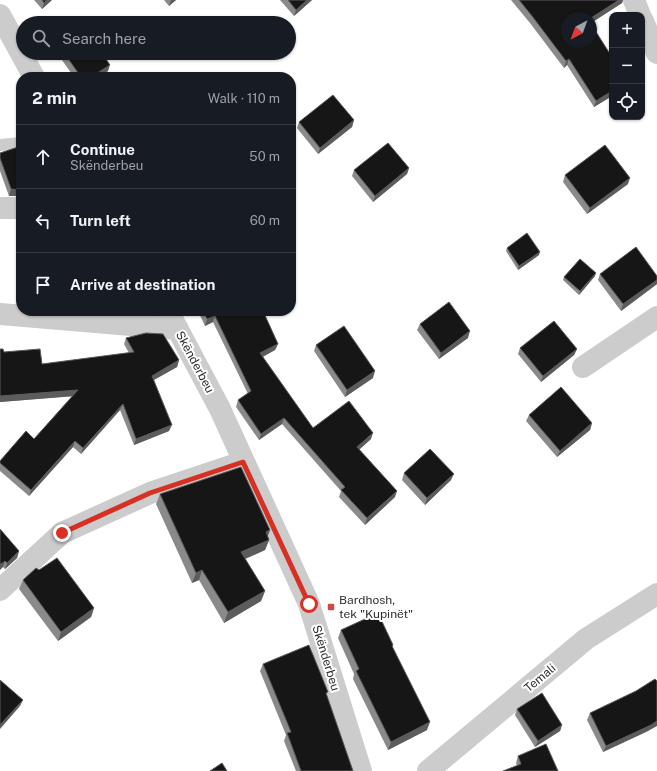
<!DOCTYPE html>
<meta charset="utf-8">
<style>
body{margin:0;font-family:"Public Sans",sans-serif;background:#242831;color:#f1f3f6}
.controls{position:absolute;right:12px;top:12px;display:grid;overflow:hidden;border-radius:8px;box-shadow:0 1px 3px #0004}
.controls button{width:36px;height:36px;display:grid;place-items:center;padding:0;border:0;border-bottom:1px solid #363941;background:#171b24;color:#f1f3f6;font:20px sans-serif}
.compass{position:absolute;left:561px;top:12px;width:36px;height:36px;border-radius:50%;background:#171b24;box-shadow:0 1px 3px #0004;rotate:221deg}
.stop{position:absolute;width:12px;height:12px;margin:-9px;border:3px solid #d93025;border-radius:50%;background:#fff}
.stop.end{background:#d93025;border-color:#fff;box-shadow:0 1px 4px #0008}
.list{margin:0;padding:0;list-style:none}
h2{display:flex;justify-content:space-between;align-items:center;height:52px;margin:0;padding:0 16px;font-size:17px}
h2 small{font-size:13px;font-weight:400;color:#9ea1a6}
.list li{display:grid;grid-template-columns:26px 1fr auto;gap:12px;align-items:center;box-sizing:border-box;height:64px;padding:0 16px;border-top:1px solid #363941}
.list b{display:block;font-size:15px;white-space:nowrap}
.list p{margin:0;font-size:13px;white-space:nowrap;color:#9ea1a6}
.list em{font-size:13px;font-style:normal;color:#9ea1a6}
.icon{flex:none;width:22px;height:22px;fill:none;stroke:currentColor;stroke-width:2;stroke-linecap:round;stroke-linejoin:round}
.map{position:relative;flex:none;width:657px;height:771px;overflow:hidden}
.search{position:absolute;background:#171b24;box-shadow:0 1px 3px #0004;left:16px;top:16px;width:280px;height:44px;display:flex;align-items:center;gap:10px;box-sizing:border-box;padding:0 14px;border-radius:22px;color:#9ea1a6;font-size:15px}
.panel{position:absolute;background:#171b24;box-shadow:0 1px 3px #0004;left:16px;top:72px;width:280px;height:244px;border-radius:16px}
.map>svg:first-child{display:block}
</style>
<div class="map">
<svg width="657" height="771" viewBox="0 0 657 771">
<rect width="100%" height="100%" fill="#fff"/>
<g fill="none" stroke-linecap="round" stroke-linejoin="round">
<!-- lane -->
<path stroke="#ccc" stroke-width="12" d="M0,145l21,-2"/>
<!-- street -->
<path stroke="#ccc" stroke-width="22" d="M634,0l6,15
M0,15l34,62
M642,19l15,34
M0,208h21
M168,311l52,98 89,195 52,167
M0,314l178,15
M583,367l74,-50
M0,590l62,-57 88,-40 93,-31
M428,771l158,-132 71,-45"/>
</g>
<!-- wall -->
<path fill="#8a8a8a" d="M34,0h18l-10,9z
M164,0h12l-7,6z
M280,0h32l-18,16z
M511,0h112l-1,3 -31,20v-5h-24l45,39v39l-18,11 -27,-42 -3,3 -34,-45z
M57,53h45l6,18 -9,6h-25z
M354,120l-2,7 -34,27 -21,-26 2,-6z
M21,146v50h-12l-9,-25v-18z
M409,168l-2,6 -34,28 -21,-26 2,-6z
M565,175l63,9 -41,30 -24,-32z
M507,248l32,7 -21,15 -12,-19z
M600,274l57,2v8l-36,27 -23,-31z
M595,276l-16,19 -16,-15 1,-3z
M198,311h65l15,33 -3,6 -12,7 50,71 58,11 -12,11 36,47 -30,28 -26,-28 2,-6 -59,-67 -23,16 -23,-33 2,-7 10,-6 -35,-72 -8,4z
M420,324l48,14 -29,21 -22,-29z
M126,338l53,22 -2,7 -23,13 15,51 -35,14 -14,-35 -39,44 -8,-7 -44,49 -29,-25v-10l34,-22 38,-43 -72,6v-53l4,3 38,12 87,-11 -5,-9z
M316,345l57,33 -28,19 -31,-46z
M520,348l57,1 -3,6 -33,27 -23,-28z
M529,415l63,8 -2,7 -33,27 -31,-36z
M404,473l47,7 -26,25 -23,-25z
M160,494l108,43 1,3 -4,10 -20,9 20,32 -4,10 -37,22 -25,-43 -7,3 -36,-79z
M0,529l19,22 -2,7 -12,11 -2,-2z
M23,580l71,28 -3,9 -33,24 -39,-52z
M341,630l52,15v3l34,82 -39,20 -35,-71 1,-5 -16,-36z
M263,664l64,32 26,75h-57l-12,-30 2,-6 -26,-64z
M517,709l45,16 -2,6 -25,16 -20,-32z
M590,713l58,18 -45,21 -16,-32z
M518,756l40,15 -41,-5 -1,-3z"/>
<!-- shaded-wall -->
<path fill="#5c5c5c" d="M47,0h5l-10,9 2,-6z
M171,0h5l-7,6z
M307,0h5l-18,16 2,-6z
M619,0h4l-1,3 -31,20v-5z
M569,59l-2,6 -3,3 2,-7z
M110,65l-2,6 -9,6h-8z
M612,91v5l-18,11 2,-6z
M354,120l-2,7 -34,27 2,-6z
M409,168l-2,6 -34,28 2,-6z
M630,178l-2,6 -41,30 3,-6z
M11,189l10,1v6h-12z
M540,252l-1,3 -21,15 1,-4z
M596,273l-1,3 -16,19 1,-4z
M657,280v4l-36,27 2,-7z
M215,316l-2,6 -8,4 2,-7z
M470,331l-2,7 -29,21 2,-6z
M278,344l-3,6 -17,9 2,-6z
M577,349l-3,6 -33,27 2,-6z
M179,360l-2,7 -27,15 2,-6z
M375,371l-2,7 -28,19 2,-7z
M78,390l-2,6 -76,6v-6z
M123,404l-3,6 -39,44 2,-6z
M284,418l-2,6 -23,16 2,-6z
M592,423l-2,7 -33,27 3,-6z
M172,425l-3,6 -35,14 2,-6z
M373,433l-2,6 -17,15 3,-7z
M75,441l-2,6 -44,49 2,-6z
M454,474l-3,6 -26,25 2,-7z
M397,491l-2,6 -30,28 2,-7z
M270,530l-4,11 3,-1 -4,10 -27,12 3,-10 25,-20z
M19,551l-2,7 -12,11 2,-6z
M5,561l-2,6 -3,3v-5z
M202,570l-3,10 -7,3 4,-10z
M265,591l-4,10 -37,22 4,-11z
M94,608l-3,9 -33,24 3,-9z
M23,700l-3,6 -20,23v-4z
M657,721v5l-9,5 -45,21 3,-6z
M430,722l-3,8 -39,20 3,-8z
M562,725l-2,6 -25,16 3,-6z"/>
<!-- building -->
<path fill="#161616" stroke="#5c5c5c" d="M42,0h5l-3,3z
M288,0h19l-11,10z
M519,0h100l-28,18h-24v24h24v-18l21,33v34l-16,10 -27,-42 -3,2 -34,-45z
M64,53h38l8,12 -19,12h-10z
M333,95l21,25 -34,28 -21,-26z
M388,143l21,25 -34,28 -21,-26z
M605,145l25,33 -40,30 -25,-33z
M21,146v44l-10,-1 -11,-31v-5z
M527,233l13,19 -21,14 -12,-18z
M636,247l21,29v4l-34,24 -23,-30z
M580,259l16,14 -16,18 -16,-14z
M449,302l21,29 -29,22 -21,-29z
M203,311h60l15,33 -18,9 53,75 36,-27 24,32 -16,14 40,44 -30,27 -26,-28 4,-3 -61,-69 -23,16 -23,-34 13,-9 -36,-75 -8,3z
M554,321l23,28 -34,27 -23,-28z
M344,326l31,45 -28,19 -31,-45z
M146,333l17,1 16,26 -27,16 20,49 -36,14 -13,-35 -40,44 -8,-7 -44,49 -31,-27v-2l26,-30 8,8 44,-49 -78,6v-47h3l1,3 36,-3 2,15 92,-12 -8,-14z
M561,387l31,36 -32,28 -31,-36z
M430,449l24,25 -27,24 -23,-25z
M241,467l29,63 -4,2 3,8 -28,12 24,39 -37,21 -26,-42 -6,3 -36,-79z
M0,529l19,22 -12,12 -2,-2 -5,4z
M57,558l37,50 -33,24 -38,-52 13,-12 3,2z
M378,613l15,32 -1,1 38,76 -39,20 -35,-71 3,-2 -18,-39z
M309,645l19,47 -2,1 27,78h-52l-14,-38 4,-1 -28,-68z
M655,679l2,2v40l-6,4 -45,21 -16,-33 46,-22z
M0,680l23,20 -23,25z
M542,693l20,32 -24,16 -21,-32z
M546,744l12,27h-55l18,-7 -3,-8z
M222,763l5,8h-17z"/>
<g fill="none" stroke-linecap="round" stroke-linejoin="round">
<!-- route -->
<path stroke="#d93025" stroke-width="5" d="M62,533l88,-40 93,-31 66,142"/>
</g>
<!-- markers -->
<rect fill="#d14947" stroke="#fff" stroke-width="1.5" x="327" y="603" width="8" height="8" rx="2"/>
<g text-anchor="middle" dominant-baseline="central" stroke-width="4" stroke-linejoin="round" paint-order="stroke">
<!-- street labels -->
<g font-size="12" fill="#2f2f2f" stroke="#fff">
<text transform="translate(195 362) rotate(62)">Skënderbeu</text>
<text transform="translate(326 658) rotate(73)">Skënderbeu</text>
<text transform="translate(540 678) rotate(-40)">Temali</text>
</g>
<!-- poi labels -->
<g font-size="12" fill="#2f2f2f" stroke="#fff" text-anchor="start">
<text x="339" y="600">Bardhosh,<tspan x="339" dy="14">tek "Kupinët"</tspan></text>
</g>
</g>
</svg>
<div class="controls">
<button>+</button>
<button>−</button>
<button><svg class="icon" aria-label="locate" viewBox="0 0 24 24"><circle cx="12" cy="12" r="6"/><path d="M12 2v4M12 18v4M2 12h4M18 12h4"/></svg></button>
</div>
<svg class="compass" viewBox="-18 -18 36 36"><path d="M0-13l5 13h-10z" fill="#e53935"/><path d="M0 13l5-13h-10z" fill="#9ea1a6"/></svg>
<div class="stop" style="left:309px;top:604px"></div>
<div class="stop end" style="left:62px;top:533px"></div>
<div class="search"><svg class="icon" aria-label="search" viewBox="0 0 24 24"><circle cx="10" cy="10" r="6"/><path d="M15 15l6 6"/></svg>Search here</div>
<section class="panel">
<h2>2 min<small>Walk · 110 m</small></h2>
<ul class="list">
<li><svg class="icon" aria-label="ahead" viewBox="0 0 24 24"><path d="M12 20V5M6 11l6-6 6 6"/></svg><div><b>Continue</b><p>Skënderbeu</p></div><em>50 m</em></li>
<li><svg class="icon" aria-label="left" viewBox="0 0 24 24"><path d="M17 20v-9H6M10 6l-5 5 5 5"/></svg><div><b>Turn left</b></div><em>60 m</em></li>
<li><svg class="icon" aria-label="arrive" viewBox="0 0 24 24"><path d="M6 21V4h12l-3 4 3 4H6"/></svg><div><b>Arrive at destination</b></div></li>
</ul>
</section>
</div>
